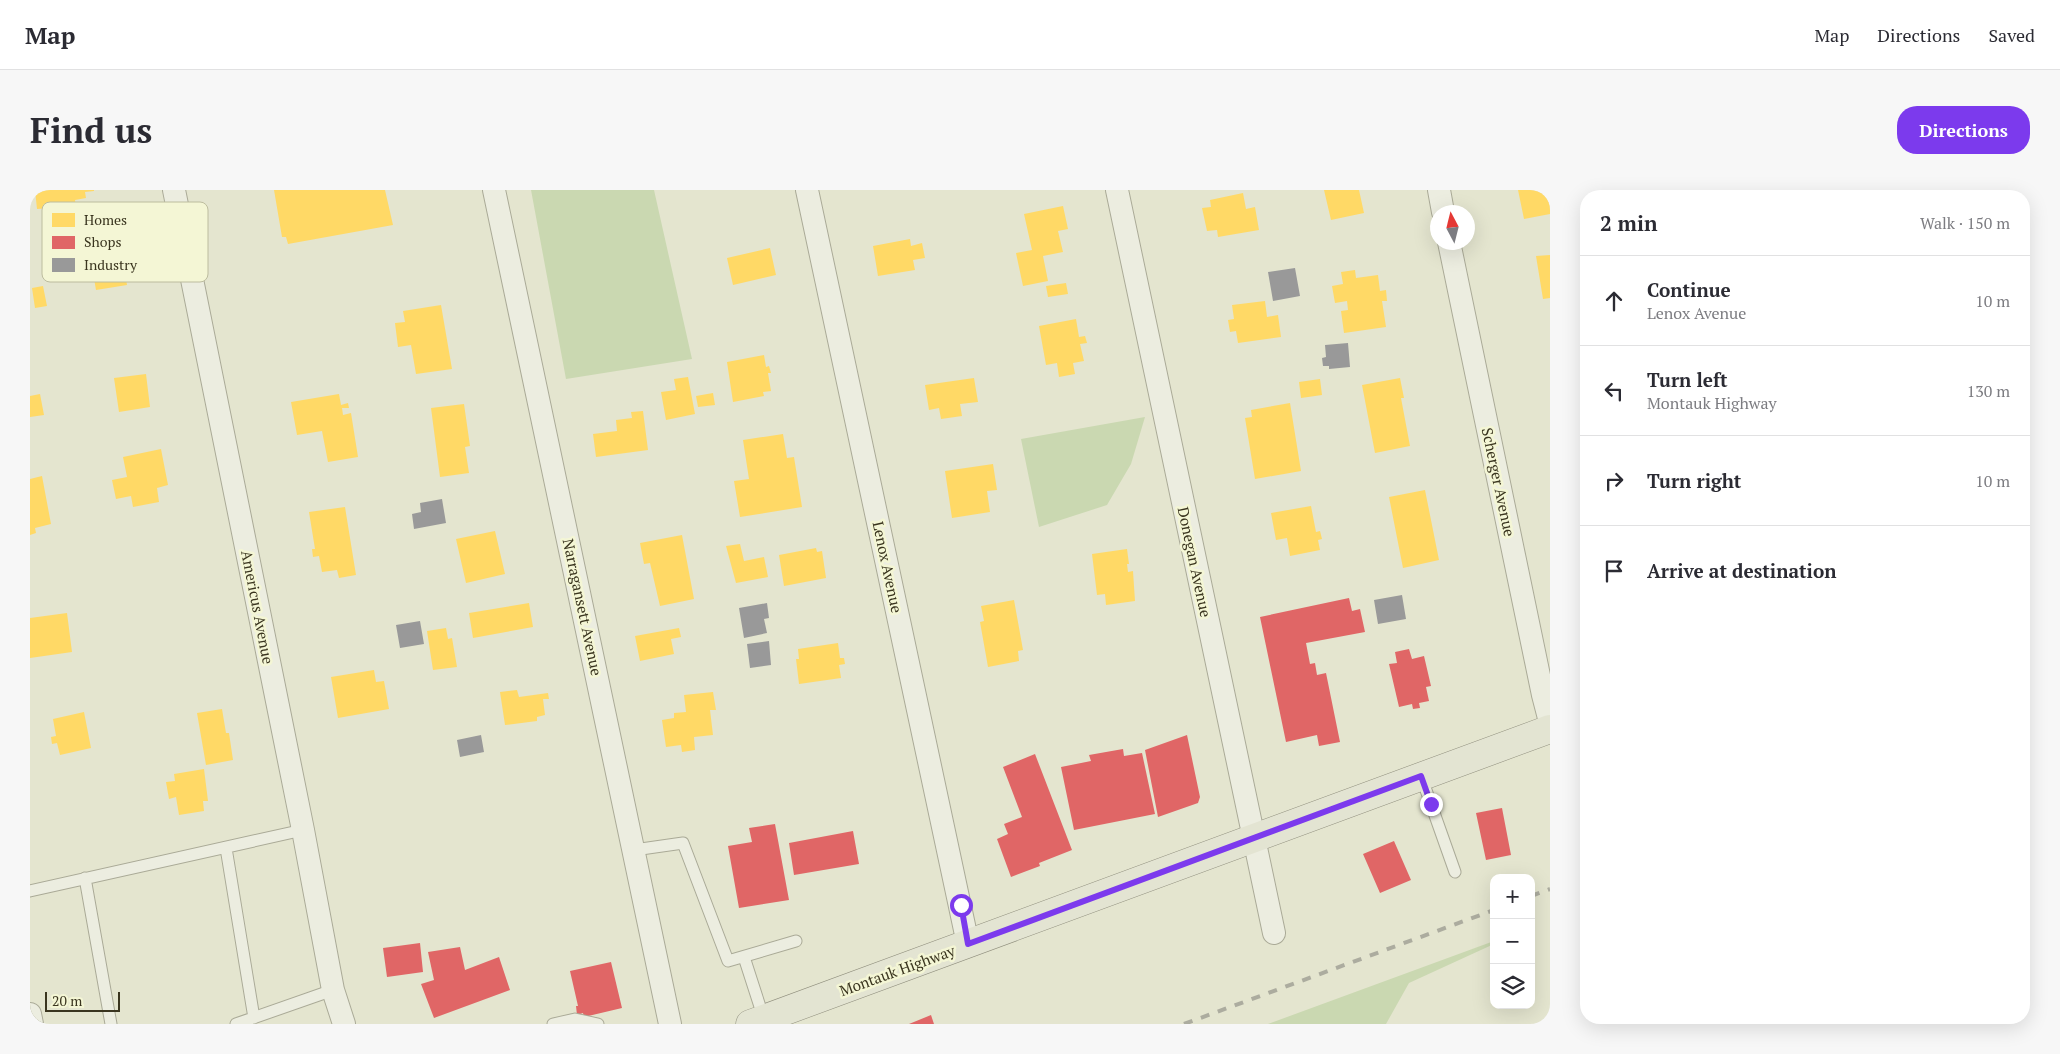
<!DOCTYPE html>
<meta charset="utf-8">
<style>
body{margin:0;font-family:"PT Serif",serif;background:#f7f7f7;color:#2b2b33}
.controls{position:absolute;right:15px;bottom:15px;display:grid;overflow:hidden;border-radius:10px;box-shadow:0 5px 20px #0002}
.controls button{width:45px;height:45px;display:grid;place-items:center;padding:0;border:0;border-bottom:1px solid #e1e1e2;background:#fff;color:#2b2b33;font:25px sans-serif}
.compass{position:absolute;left:1400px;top:15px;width:45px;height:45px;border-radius:50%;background:#fff;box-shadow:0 5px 20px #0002;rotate:353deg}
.scale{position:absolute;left:15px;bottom:12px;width:75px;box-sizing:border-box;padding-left:5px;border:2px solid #3a351f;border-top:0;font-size:14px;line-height:18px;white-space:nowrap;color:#3a351f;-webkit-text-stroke:4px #f4f6d5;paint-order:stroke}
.stop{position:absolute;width:15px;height:15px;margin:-11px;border:4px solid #7c3aed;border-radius:50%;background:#fff}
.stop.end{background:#7c3aed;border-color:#fff;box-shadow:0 1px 5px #0008}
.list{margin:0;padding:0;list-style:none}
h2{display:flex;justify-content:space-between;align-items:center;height:65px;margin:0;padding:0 20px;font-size:21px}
h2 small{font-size:16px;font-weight:400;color:#7c7c81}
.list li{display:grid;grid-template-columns:32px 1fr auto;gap:15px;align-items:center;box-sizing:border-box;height:90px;padding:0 20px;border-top:1px solid #e1e1e2}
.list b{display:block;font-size:19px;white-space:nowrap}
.list p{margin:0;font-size:16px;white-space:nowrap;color:#7c7c81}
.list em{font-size:16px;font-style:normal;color:#7c7c81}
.icon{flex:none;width:28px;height:28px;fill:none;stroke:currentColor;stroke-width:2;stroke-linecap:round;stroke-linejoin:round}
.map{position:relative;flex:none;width:1520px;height:834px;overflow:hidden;border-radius:20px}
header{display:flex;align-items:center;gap:30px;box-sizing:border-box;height:70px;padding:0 25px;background:#fff;border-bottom:1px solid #e1e1e2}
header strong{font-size:24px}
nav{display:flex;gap:28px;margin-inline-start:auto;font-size:18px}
.intro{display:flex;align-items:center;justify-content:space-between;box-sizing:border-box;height:120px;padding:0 30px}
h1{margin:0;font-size:35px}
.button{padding:12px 22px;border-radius:20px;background:#7c3aed;color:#fff;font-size:18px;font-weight:700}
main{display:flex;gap:30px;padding:0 30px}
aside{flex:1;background:#fff;border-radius:20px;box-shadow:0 5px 20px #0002}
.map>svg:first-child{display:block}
</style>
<header>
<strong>Map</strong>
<nav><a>Map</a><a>Directions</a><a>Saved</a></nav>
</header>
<div class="intro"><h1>Find us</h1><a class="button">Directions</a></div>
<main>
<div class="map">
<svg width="1520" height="834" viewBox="0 0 1520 834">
<rect width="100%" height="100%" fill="#e4e5cf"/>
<!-- green -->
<path fill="#cad8b1" d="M501,0h123l38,169 -126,20z
M1115,227l-14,47 -24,41 -68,22 -18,-88z
M1464,751v3l-85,39 -23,41h-118z"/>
<!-- homes -->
<path fill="#ffd966" d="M5,0h59v1l-9,1 1,6 -11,2 3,22 -25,4 -3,-18 -13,1z
M244,0h111l8,35 -105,19 -2,-7h-4z
M1294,0h35l5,23 -33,7z
M1488,0h32v24l-26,5z
M1213,3l3,16 9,-2 4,23 -41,7 -1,-7 -10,1 -5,-23 9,-1 -1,-7z
M1033,16l5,23 -10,2 5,21 -20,4 5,25 -25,5 -7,-33 16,-3 -8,-36z
M880,49l1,7 11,-3 3,15 -12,2 2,10 -37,6 -5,-30z
M740,58l6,27 -43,10 -6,-27z
M1520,65v43l-7,1 -7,-43z
M92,66l5,29 -31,5 -5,-29z
M1325,80l1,8 22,-3 2,16 6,-1 1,11h-5l4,26 -42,6 -3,-22 7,-1 -1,-9 -12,2 -3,-17 11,-2 -2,-12z
M1036,93l2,11 -20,3 -2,-11z
M13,96l4,20 -12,2 -3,-20z
M1235,111l2,16 11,-2 3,22 -43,6 -2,-12 -6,1 -2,-12 6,-1 -2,-14z
M411,115l11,64 -36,5 -5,-29 -13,2 -3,-24 10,-1 -2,-11z
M1046,129l3,18 6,-1 2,7 -7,1 4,17 -11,2 2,11 -16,3 -2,-14 -11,2 -7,-39z
M734,165l2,12 3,-1 2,7h-3l3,18 -8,1 1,4 -31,6 -6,-40z
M116,184l4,33 -31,5 -5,-34z
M658,187l7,37 -29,6 -5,-28 15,-2 -2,-11z
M944,188l4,24 -18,2 2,12 -21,3 -2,-11 -10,2 -4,-25z
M1370,188l4,20h-3l9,48 -35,7 -13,-68z
M1290,189l2,16 -21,3 -2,-16z
M683,203l2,12 -17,2 -2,-11z
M10,204l4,21 -14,2v-21z
M309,204l2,11 7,-2 1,5h-7l1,7 8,-2 7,44 -30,5 -6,-31 -25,4 -6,-33z
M1260,213l11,68 -46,8 -10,-61 7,-1 -1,-7z
M434,214l6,42 -5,1 4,26 -29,4 -9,-69z
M613,221l5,39 -52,7 -3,-23 24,-3 -1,-11 16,-2 -1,-6z
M753,244l4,24 7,-1 8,50 -62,10 -6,-36 15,-2 -6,-39z
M131,259l7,36 -11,3 2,14 -26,5 -2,-11 -15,3 -4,-19 15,-3 -4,-20z
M963,274l4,26 -10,1 3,21 -38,6 -7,-47z
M12,286l9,48 -16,4 1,5 -6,2v-56z
M1395,300l14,70 -36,8 -14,-71z
M1281,316l5,26 4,-1 2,8 -4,1 2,10 -30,6 -3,-18 -11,2 -5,-27z
M315,317l11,68 -17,3 -2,-8 -15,2 -3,-16 -6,1 -1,-8h3l-6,-37z
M465,341l10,43 -39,9 -10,-44z
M652,345l12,64 -34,7 -10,-43 -6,1 -4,-21z
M710,354l4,17 20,-4 4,20 -32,6 -10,-37z
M786,358l1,4 5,-1 4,27 -42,8 -5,-31z
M1097,359l2,15h-2l1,8 5,-1 2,30 -29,4 -1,-11 -8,1 -5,-41z
M984,410l9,50 -5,1 1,10 -31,6 -8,-45 4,-1 -3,-15z
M499,413l4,24 -60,11 -4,-25z
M37,423l5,39 -42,6v-40z
M416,438l2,11 4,-1 5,29 -24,3 -6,-39z
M649,438l2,9 -10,2 3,15 -34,7 -5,-25z
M808,453l2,15h4l1,6 -6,1 2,13 -42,6 -3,-25h3l-1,-10z
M344,480l2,12 8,-1 5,28 -51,9 -7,-41z
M487,500l2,7 29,-4 1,6h-6l2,16 -8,2v4l-32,4 -5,-33z
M683,502l3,18h-6l3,25 -19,2 1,13 -13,2 -1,-7 -15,2 -4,-27 12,-2v-5l12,-1 -2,-17z
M192,519l4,24h3l4,27 -27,5 -9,-52z
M54,522l7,36 -31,7 -3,-12 -5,1 -1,-7 5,-1 -3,-17z
M174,579l4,32h-5l1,10 -25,4 -3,-18 -7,2 -3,-17 9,-1 -1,-7z"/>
<!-- shops -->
<path fill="#e06666" d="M1319,408l3,13 8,-2 5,23 -59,11 4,21 5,-1 2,12 9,-2 14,69 -21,4 -2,-11 -31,7 -26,-125z
M1379,459l3,10 12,-3 7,30 -5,1 3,14 -10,2 1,5 -7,1 -1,-5 -13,3 -10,-43 8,-1 -2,-11z
M1157,545l13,62 -2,6 -40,14 -13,-67z
M1093,559l1,7 18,-3 13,61 -81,16 -13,-63 30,-6 -2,-6z
M1005,564l37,96 -33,13 1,3 -29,11 -14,-38 11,-5 -4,-10 18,-7 -19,-50z
M1472,618l9,47 -25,5 -10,-47z
M745,634l14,76 -50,8 -11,-62 24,-4 -3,-14z
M823,641l6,33 -65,11 -5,-32z
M1364,651l17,39 -31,13 -17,-39z
M390,753l3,29 -36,5 -4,-29z
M430,757l5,23 34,-13 11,33 -76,28 -13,-34 13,-4 -6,-28z
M581,772l11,46 -38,9 -1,-4 -6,2 -1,-9h2l-8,-35z
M901,825l3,9h-25z"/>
<!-- industry -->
<path fill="#999" d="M1265,78l5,28 -27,5 -5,-29z
M1318,153l2,24 -21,2v-3h-6l-1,-8 4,-1 -1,-12z
M412,309l4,24 -32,6 -2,-15 9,-2 -1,-9z
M1372,405l4,24 -28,5 -4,-24z
M737,413l2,15 -5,1 3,14 -23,5 -5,-30z
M390,431l4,23 -24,4 -4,-23z
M739,451l2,24 -21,3 -3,-24z
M451,545l3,17 -24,5 -3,-17z"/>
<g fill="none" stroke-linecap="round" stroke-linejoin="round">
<defs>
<path id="lane" d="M1391,586l34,96
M196,658l28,170
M604,660l49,-7 45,118 68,-20
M55,688l26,146
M0,701l273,-61
M714,767l20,62
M206,834l97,-34
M523,834l22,-5 23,5"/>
<path id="street" d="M144,0l129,640 30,160 11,34
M464,0l176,834
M777,0l161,754
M1087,0l157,743
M1409,0l4,22
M1419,52l94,453 7,27
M0,824l2,10"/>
<path id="primary" d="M720,834l800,-295"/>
</defs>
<!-- lane casing -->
<use href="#lane" stroke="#aaaa97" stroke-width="13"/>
<!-- street casing -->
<use href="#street" stroke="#aaaa97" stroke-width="24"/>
<!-- primary casing -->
<use href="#primary" stroke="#908f7e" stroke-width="29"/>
<!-- lane -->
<use href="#lane" stroke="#ecede0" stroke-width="11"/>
<!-- street -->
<use href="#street" stroke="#ecede0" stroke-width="22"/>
<!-- primary -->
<use href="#primary" stroke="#e3e4d2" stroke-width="28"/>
<!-- rail -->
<path stroke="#acac9f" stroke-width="4" stroke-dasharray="9 9" stroke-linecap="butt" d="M1501,706l19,-7
M1154,834l310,-114"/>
</g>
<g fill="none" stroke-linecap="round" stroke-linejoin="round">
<!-- route -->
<path stroke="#7c3aed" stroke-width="6" d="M931,715l7,39 453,-168 10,28"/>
</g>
<g text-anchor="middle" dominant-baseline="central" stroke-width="5" stroke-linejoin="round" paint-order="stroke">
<!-- street labels -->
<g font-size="15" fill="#3a351f" stroke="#f4f6d5">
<text transform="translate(1469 292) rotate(78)">Scherger Avenue</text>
<text transform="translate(1165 372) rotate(78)">Donegan Avenue</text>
<text transform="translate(858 377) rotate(78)">Lenox Avenue</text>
<text transform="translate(228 417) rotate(79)">Americus Avenue</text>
<text transform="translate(553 417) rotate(78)">Narragansett Avenue</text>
<text transform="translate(867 780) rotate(-20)">Montauk Highway</text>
</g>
</g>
<!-- legend -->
<rect x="12" y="12" width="166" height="80" rx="8" fill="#f4f6d5" stroke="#bcbc9e" stroke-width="1"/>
<rect x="22" y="23" width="23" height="14" fill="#ffd966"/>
<rect x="22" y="46" width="23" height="13" fill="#e06666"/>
<rect x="22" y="68" width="23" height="14" fill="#999"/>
<g font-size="14" fill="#3a351f">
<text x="54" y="35">Homes</text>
<text x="54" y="57">Shops</text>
<text x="54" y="80">Industry</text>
</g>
</svg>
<div class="controls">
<button>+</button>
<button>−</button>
<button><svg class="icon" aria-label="layers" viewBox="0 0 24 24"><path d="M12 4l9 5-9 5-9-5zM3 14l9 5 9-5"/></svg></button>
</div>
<svg class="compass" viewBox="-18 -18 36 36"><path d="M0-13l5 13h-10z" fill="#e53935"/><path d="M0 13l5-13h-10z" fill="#7c7c81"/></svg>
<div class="scale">20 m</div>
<div class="stop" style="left:931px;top:715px"></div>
<div class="stop end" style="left:1401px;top:614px"></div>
</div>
<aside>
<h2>2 min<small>Walk · 150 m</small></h2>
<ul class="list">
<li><svg class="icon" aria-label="ahead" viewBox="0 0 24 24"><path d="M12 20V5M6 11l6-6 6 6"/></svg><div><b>Continue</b><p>Lenox Avenue</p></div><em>10 m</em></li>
<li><svg class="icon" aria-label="left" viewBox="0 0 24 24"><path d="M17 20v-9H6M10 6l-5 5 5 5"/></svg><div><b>Turn left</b><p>Montauk Highway</p></div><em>130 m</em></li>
<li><svg class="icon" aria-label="right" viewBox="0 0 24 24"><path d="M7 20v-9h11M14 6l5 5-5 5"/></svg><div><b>Turn right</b></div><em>10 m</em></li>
<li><svg class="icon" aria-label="arrive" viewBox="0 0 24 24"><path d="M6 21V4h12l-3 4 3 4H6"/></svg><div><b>Arrive at destination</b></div></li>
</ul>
</aside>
</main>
